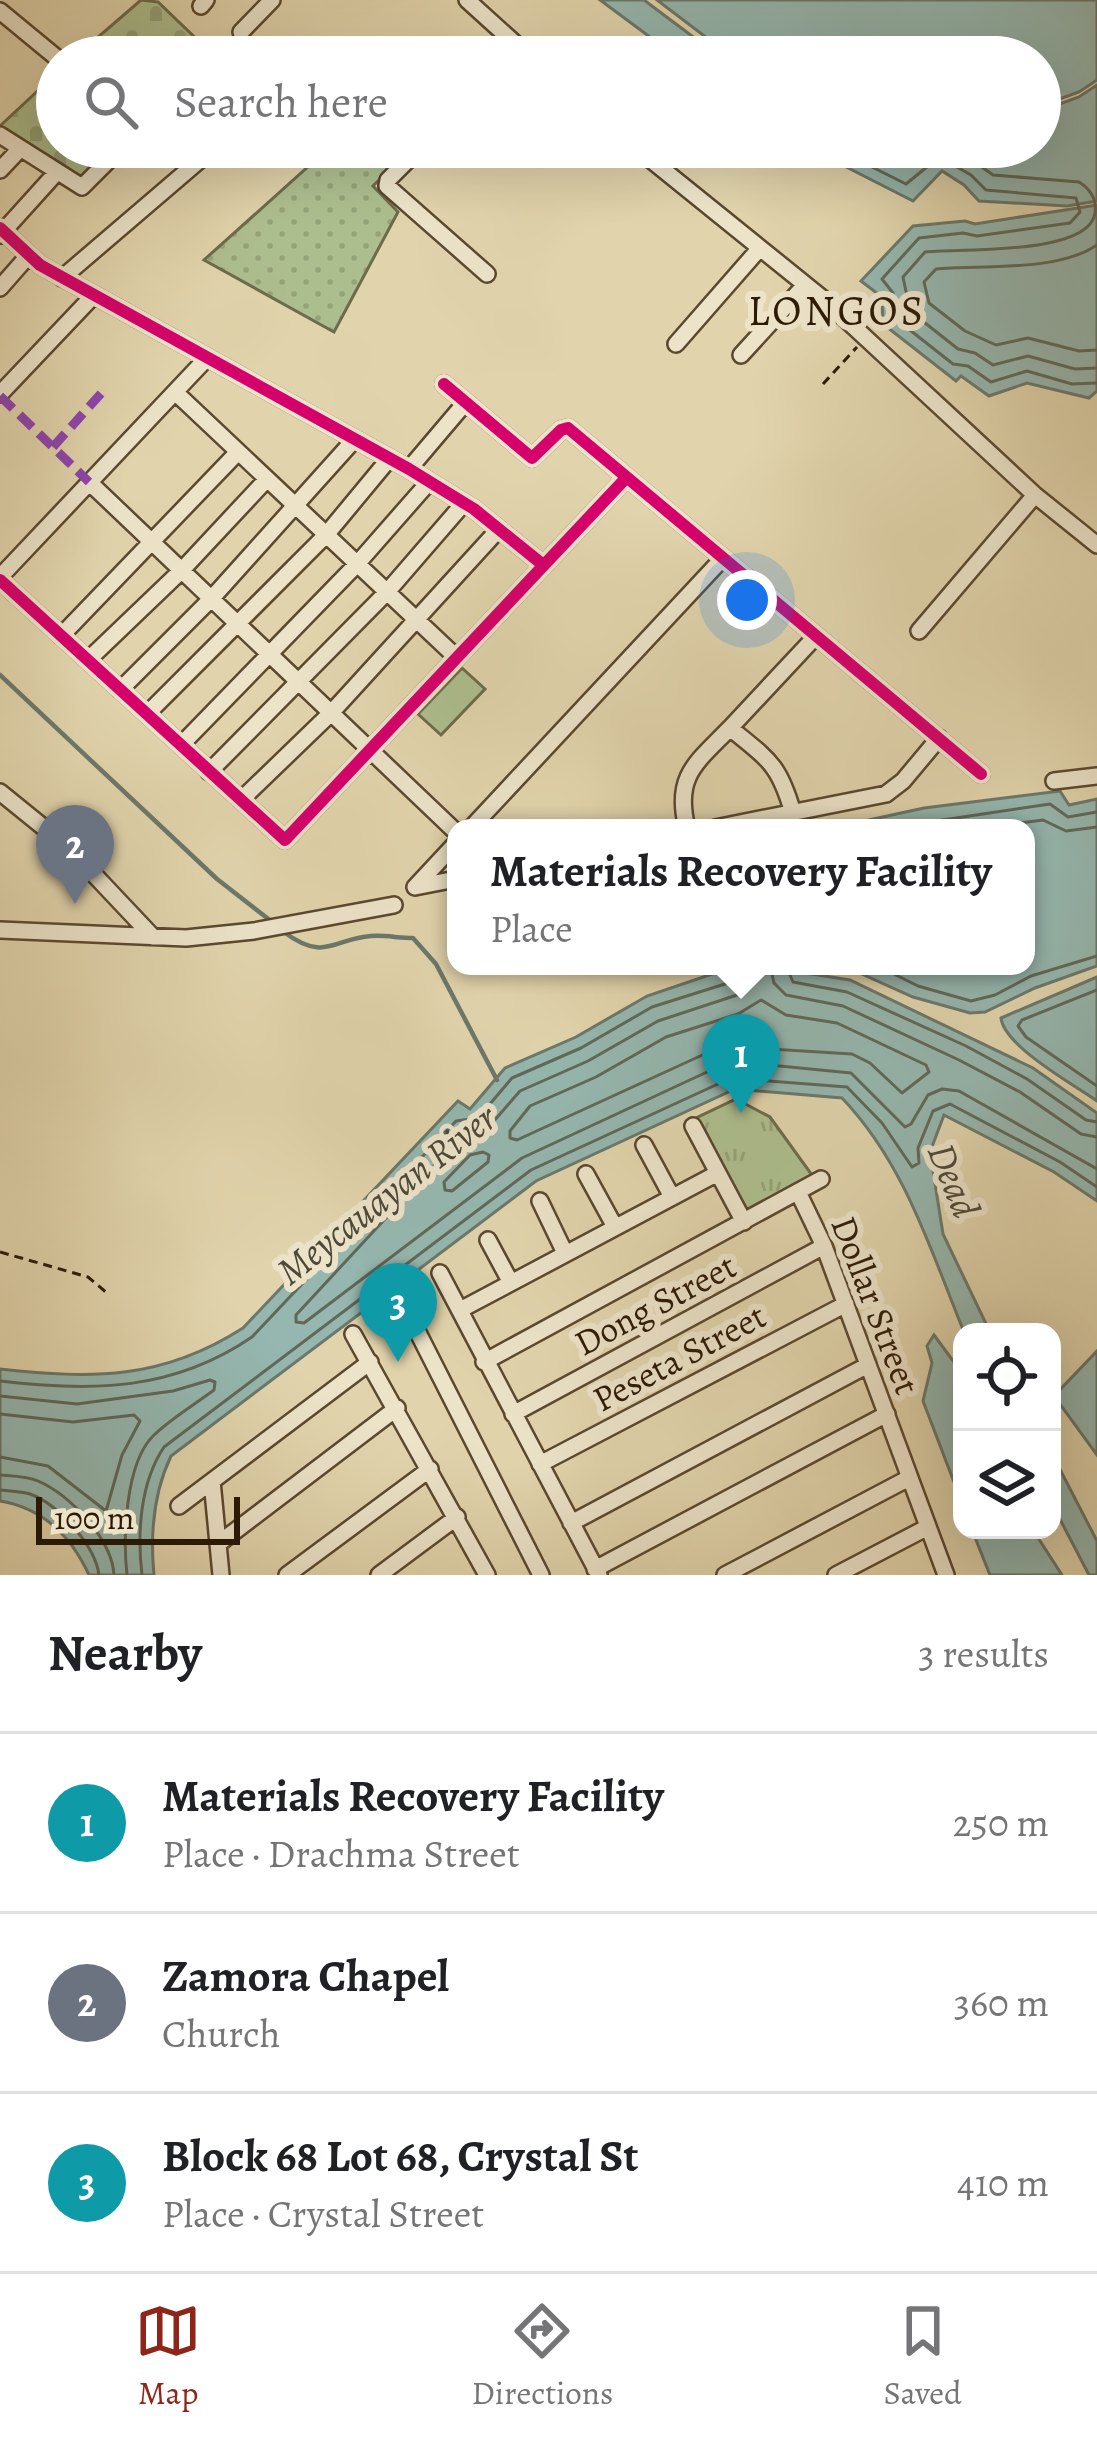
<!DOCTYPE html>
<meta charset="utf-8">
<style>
body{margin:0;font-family:Alegreya,serif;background:#f6f6f6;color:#202124}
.controls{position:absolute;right:36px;bottom:36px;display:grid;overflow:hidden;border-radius:24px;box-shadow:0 12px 48px #0002}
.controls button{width:108px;height:108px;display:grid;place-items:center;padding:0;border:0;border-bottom:3px solid #e0e0e0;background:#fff;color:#202124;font:60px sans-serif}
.scale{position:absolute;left:36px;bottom:30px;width:204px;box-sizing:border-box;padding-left:12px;border:6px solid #2d1a05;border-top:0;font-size:33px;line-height:42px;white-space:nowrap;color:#2d1a05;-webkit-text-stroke:9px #ece3c9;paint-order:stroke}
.you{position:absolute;left:747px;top:600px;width:42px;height:42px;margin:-30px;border:9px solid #fff;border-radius:50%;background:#1a73e8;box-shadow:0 0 0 18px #1a73e833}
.badge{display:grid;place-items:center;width:78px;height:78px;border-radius:50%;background:#8f2418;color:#fff;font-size:39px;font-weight:700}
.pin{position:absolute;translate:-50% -99px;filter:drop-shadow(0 3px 6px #0008)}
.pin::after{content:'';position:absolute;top:63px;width:42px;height:36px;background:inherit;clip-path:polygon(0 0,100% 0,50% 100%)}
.popup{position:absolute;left:447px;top:819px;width:588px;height:156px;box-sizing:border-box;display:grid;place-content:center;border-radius:24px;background:#fff;filter:drop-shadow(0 3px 9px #0005);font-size:39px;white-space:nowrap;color:#757577}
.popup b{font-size:45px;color:#202124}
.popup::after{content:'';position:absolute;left:50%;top:100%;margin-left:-24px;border:24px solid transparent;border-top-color:#fff}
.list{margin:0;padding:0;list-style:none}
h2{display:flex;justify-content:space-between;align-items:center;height:156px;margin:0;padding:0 48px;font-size:51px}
h2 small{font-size:39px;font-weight:400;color:#757577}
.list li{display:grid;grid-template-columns:78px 1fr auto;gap:36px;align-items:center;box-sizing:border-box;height:180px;padding:0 48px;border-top:3px solid #e0e0e0}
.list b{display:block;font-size:45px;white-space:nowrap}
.list p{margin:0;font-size:39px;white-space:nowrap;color:#757577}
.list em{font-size:39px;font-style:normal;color:#757577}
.icon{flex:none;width:66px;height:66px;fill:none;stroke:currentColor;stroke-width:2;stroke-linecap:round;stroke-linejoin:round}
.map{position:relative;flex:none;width:1097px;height:1575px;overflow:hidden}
.search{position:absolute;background:#fff;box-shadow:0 12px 48px #0002;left:36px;right:36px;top:36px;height:132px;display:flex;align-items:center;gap:30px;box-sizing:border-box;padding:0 42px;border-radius:66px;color:#757577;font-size:45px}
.sheet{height:696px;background:#fff}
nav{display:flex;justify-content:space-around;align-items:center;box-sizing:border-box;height:168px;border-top:3px solid #e0e0e0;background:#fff;font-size:33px;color:#757577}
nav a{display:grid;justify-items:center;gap:6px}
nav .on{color:#8f2418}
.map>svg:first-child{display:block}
</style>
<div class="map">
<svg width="1097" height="1575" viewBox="0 0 1097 1575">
<defs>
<pattern id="grass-dots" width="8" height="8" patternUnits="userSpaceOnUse" patternTransform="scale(3)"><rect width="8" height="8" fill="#adbe8e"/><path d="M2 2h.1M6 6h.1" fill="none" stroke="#95a379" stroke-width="1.8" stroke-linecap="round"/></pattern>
<pattern id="cemetery-stones" width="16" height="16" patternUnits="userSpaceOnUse" patternTransform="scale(3)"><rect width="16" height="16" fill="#adbe8e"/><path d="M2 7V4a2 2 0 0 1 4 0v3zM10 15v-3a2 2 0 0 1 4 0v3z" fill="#95a379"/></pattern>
<pattern id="park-tufts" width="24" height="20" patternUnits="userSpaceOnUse" patternTransform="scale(3)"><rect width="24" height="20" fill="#adbe8e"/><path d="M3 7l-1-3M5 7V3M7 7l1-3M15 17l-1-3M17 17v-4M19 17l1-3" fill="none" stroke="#95a379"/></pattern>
</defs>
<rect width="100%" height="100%" fill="#e1d4ac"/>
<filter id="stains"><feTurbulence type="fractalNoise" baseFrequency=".00167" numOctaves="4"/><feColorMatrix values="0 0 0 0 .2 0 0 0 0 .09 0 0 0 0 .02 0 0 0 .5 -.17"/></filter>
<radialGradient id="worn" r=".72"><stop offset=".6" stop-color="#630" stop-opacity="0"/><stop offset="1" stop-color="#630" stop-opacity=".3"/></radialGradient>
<!-- grass -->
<path fill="url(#grass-dots)" stroke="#6d6c4a" stroke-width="3" d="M330,147l20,15 18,-15h44l-39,39 25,26 -64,120 -130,-72z"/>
<!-- cemetery -->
<path fill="url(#cemetery-stones)" stroke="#6d6c4a" stroke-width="3" d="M141,0l17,2 53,51 -3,4h-133z
M57,73v74h63l-36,37 -84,-58z"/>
<!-- park -->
<path fill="url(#park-tufts)" stroke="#6d6c4a" stroke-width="3" d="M736,1099l34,18 42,58 -66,39 -50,-96z"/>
<!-- pitch -->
<path fill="#adbe8e" stroke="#6d6c4a" stroke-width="3" d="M462,668l23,21 -44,46 -23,-21z"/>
<!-- water -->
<path fill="#95b7af" stroke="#6b786b" stroke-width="3" d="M600,0h44l76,57h-43z
M657,0h440v80l-18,12 -39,14v-49h-308z
M1097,85v116l-30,5 -88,-5 -15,-16 -22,-14 -29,30 -106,-54h233v-36l39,-14z
M1097,205v186l-8,7 -62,-15 -38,13 -28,-20 -5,5 -73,-57 -1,-27 -21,-16 52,-55 52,-5 10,3z
M1060,791l9,14 28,-6v167l-62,22 -50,24 -15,1 -57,-16 -69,-31h182v-138h-194l92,-20z
M773,968l77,12 183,88 64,45v88l-43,-29 -110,-57 -14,37 13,82 47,98h-26c-34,-83 -59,-168 -122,-234l-107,-9 -199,92 -365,275c-18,38 -21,78 -17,119h-65c-18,-39 -47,-67 -89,-74v-132c93,10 162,11 243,-41l215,-227 12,8 35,-41 71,-31 71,-41 71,-24z
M1097,977v124c-24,-17 -93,-55 -96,-83z
M934,1335l28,38v130l-39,-102 9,-38 -5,-17z
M1097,1351v104l-43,-59z
M1052,1454l45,87v34h-8l-37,-71z
M972,1530h61l29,45h-72z"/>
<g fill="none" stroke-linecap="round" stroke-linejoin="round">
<!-- shore -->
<path stroke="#61685a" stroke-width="3" d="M832,147l74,37 27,-22 10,-3 28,16 15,15 90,8 4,14 -10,11 -93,13 -14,-3 -44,5 -37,41 11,14 3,26 57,45 15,2 23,16 36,-11 45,13 25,-1
M954,147l39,28 86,7c11,7 18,17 16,31 -6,43 -136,35 -170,39l-22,25 7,34 48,38 17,4 18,12 35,-9 47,13 22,-1
M1097,245c-39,27 -116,20 -161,24l-12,13 5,21 36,28 31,14 32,-7 51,13 18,-1
M889,828l161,-24 18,13 29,-5
M980,828l63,-8 23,11 31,-4
M752,966l-3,16 -12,13 -79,26 -70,40 -68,30 -33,38 -26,8 -165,178v7l8,1 218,-165 200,-93 16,-3 113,11 54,54 6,-3 17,-29 14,-6 17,2 138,78
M770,966l4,17 12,12 57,11 116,54 61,32 61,42 16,3
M786,966l7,16 54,10 119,54 61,33 59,41 11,2
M878,966l40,20 53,15 24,-6 36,-19 66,-20
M1097,990l-75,30 -4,6 8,11 71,49
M761,1000l25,15 51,8 89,42 3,7 -27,21 -32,-30 -18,-9 -130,-8 -205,94 -7,-2v-7l20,-25 66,-29 70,-40 72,-23z
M483,1152l6,3 -1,7 -36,29 -7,-1 -1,-8 26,-27z
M0,1381c92,11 173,10 252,-44l204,-216 22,-3 34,-40 69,-30 71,-41 76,-24 7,-7 2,-10
M0,1396l77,8 96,-13 37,-11 5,2 -1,8c-20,15 -44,29 -61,46 -28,28 -30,103 -26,139
M0,1414l73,8 61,-7 6,6 -18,34 -16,56 -58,-45 -48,-9
M0,1475c12,1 27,1 38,6 32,14 74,58 76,94
M0,1490c9,1 21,1 30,4 28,10 65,51 69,81
M142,1575c-5,-42 -2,-92 22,-128l367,-277 200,-92 116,9 35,36 30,44 7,-4 -1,-15 15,-37 17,-7 110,58 37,25"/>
<!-- stream -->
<path stroke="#6b786b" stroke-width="4.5" d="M0,675l217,204 54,42
M284,932c41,31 51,6 87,4 14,-1 28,2 42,2l23,26 61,116"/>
<defs>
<path id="minor" d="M467,0l63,57
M201,6l5,-6
M0,11l57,47
M241,32l31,-32
M0,135l82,52 40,-40
M421,147l-33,33 -1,6 100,88
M635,147l192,155 208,193 62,50
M0,170l19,-20
M0,228l40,37 369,204 65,40 68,55
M0,235l56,-62
M62,278l153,-131
M0,288l28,-32
M676,344l84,-96
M741,355l64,-70
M444,384l88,74 29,-28 7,-2 413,346
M175,392l280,264
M0,394l94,-99
M409,469l56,-66
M89,482l367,350
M0,577l207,-219
M0,580l285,260 341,-362
M919,631l116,-136
M61,636l177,-184
M88,660l94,-90 85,-91
M120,690l92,-92 142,-158
M147,714l179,-179 63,-76
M181,745l176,-181 72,-82
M209,772l178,-180 77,-89
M1054,781l43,-5
M0,792l69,56 84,89
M241,800l90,-87 168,-184
M793,813c-14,-49 -24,-53 -63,-85l86,-92
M471,828l252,-270
M687,828c-13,-52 9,-65 43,-100
M715,828l171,-34 17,-13 36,-43
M415,887l41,-44
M415,887l41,-8
M0,930l186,8 68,-7 140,-26
M693,1126l51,96
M644,1145l28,52
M586,1174l29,53
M798,1192l26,54 122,329
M540,1201l25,52
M488,1240l22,41
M440,1273l159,302
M406,1309l135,266
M460,1310l258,-137
M353,1334l134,241
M484,1362l337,-183
M513,1414l311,-168
M540,1464l306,-160
M212,1481l9,94
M179,1506l191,-144
M571,1523l297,-158
M218,1544l179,-136
M595,1569l292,-155
M287,1575l143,-106
M379,1575l78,-58
M725,1575l184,-97
M836,1575l92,-48"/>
</defs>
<!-- minor casing -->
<use href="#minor" stroke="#5a482f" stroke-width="20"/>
<!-- path -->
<path stroke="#2d1a05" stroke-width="3" stroke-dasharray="9 6" stroke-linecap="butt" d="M823,384l34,-37
M0,1252l88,25 19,16"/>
<!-- minor -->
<use href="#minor" stroke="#ece3c9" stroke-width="15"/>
<!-- quiet -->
<path stroke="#8e44ad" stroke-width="9" stroke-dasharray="18 9" stroke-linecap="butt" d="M0,396l89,86
M53,447l52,-58"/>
<defs>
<path id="cycleway" d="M0,228l40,37 369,204 65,40 68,55
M444,384l88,74 29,-28 7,-2 413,346
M0,580l285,260 341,-362"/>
</defs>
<!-- cycleway casing -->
<use href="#cycleway" stroke="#ece3c9" stroke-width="20"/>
<!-- cycleway -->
<use href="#cycleway" stroke="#d6006c" stroke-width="12"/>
</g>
<g text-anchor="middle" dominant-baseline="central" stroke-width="12" stroke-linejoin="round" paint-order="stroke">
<!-- street labels -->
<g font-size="36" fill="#2d1a05" stroke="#ece3c9">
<text transform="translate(655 1304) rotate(-28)">Dong Street</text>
<text transform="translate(876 1305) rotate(69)">Dollar Street</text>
<text transform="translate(679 1357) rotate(-28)">Peseta Street</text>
</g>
<!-- water labels -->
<g font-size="39" font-style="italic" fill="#4c4938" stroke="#ece3c9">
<text transform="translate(954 1180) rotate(68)">Dead</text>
<text transform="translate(386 1194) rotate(-38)">Meycauayan River</text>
</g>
<!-- quarter labels -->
<g font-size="42" letter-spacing="3" fill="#2d1a05" stroke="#ece3c9">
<text x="837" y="310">LONGOS</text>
</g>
</g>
<rect width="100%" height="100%" filter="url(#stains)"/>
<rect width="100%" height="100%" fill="url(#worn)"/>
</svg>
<div class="controls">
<button><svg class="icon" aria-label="locate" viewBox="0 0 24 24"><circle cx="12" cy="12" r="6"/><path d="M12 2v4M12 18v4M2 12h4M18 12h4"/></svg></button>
<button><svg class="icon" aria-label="layers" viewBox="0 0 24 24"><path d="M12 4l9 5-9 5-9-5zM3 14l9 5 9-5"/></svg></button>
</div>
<div class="scale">100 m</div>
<div class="you"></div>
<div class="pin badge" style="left:741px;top:1113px;background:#0f9aa8">1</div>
<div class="popup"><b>Materials Recovery Facility</b>Place</div>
<div class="pin badge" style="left:75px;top:904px;background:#6b7280">2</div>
<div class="pin badge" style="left:398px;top:1362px;background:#0f9aa8">3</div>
<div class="search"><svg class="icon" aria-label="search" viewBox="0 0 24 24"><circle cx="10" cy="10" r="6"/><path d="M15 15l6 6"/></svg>Search here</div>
</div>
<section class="sheet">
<h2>Nearby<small>3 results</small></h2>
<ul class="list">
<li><span class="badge" style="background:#0f9aa8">1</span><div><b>Materials Recovery Facility</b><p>Place · Drachma Street</p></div><em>250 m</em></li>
<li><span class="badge" style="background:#6b7280">2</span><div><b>Zamora Chapel</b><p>Church</p></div><em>360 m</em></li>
<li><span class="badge" style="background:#0f9aa8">3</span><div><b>Block 68 Lot 68, Crystal St</b><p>Place · Crystal Street</p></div><em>410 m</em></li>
</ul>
</section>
<nav>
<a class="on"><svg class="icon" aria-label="map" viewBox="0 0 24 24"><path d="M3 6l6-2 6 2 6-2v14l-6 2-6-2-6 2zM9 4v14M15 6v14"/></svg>Map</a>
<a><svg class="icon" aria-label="directions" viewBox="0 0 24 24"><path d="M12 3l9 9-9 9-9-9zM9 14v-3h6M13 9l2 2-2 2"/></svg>Directions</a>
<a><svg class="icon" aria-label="saved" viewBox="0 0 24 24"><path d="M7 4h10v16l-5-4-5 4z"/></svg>Saved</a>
</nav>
